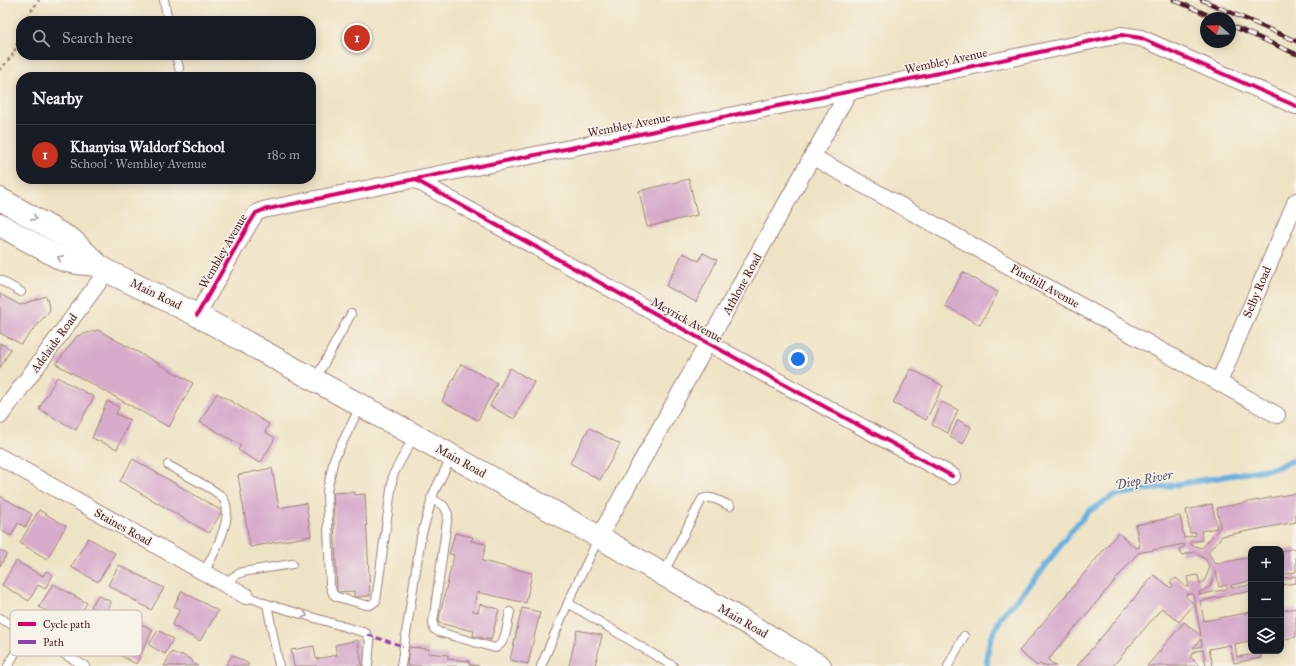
<!DOCTYPE html>
<meta charset="utf-8">
<style>
body{margin:0;font-family:"IM FELL Great Primer",serif;background:#20242c;color:#f1f3f6}
.controls{position:absolute;right:12px;bottom:12px;display:grid;overflow:hidden;border-radius:8px;box-shadow:0 2px 10px #0003}
.controls button{width:36px;height:36px;display:grid;place-items:center;padding:0;border:0;border-bottom:1px solid #363941;background:#171b24;color:#f1f3f6;font:20px sans-serif}
.compass{position:absolute;left:1200px;top:12px;width:36px;height:36px;border-radius:50%;background:#171b24;box-shadow:0 2px 10px #0003;rotate:290deg}
.you{position:absolute;left:798px;top:359px;width:14px;height:14px;margin:-10px;border:3px solid #fff;border-radius:50%;background:#1a73e8;box-shadow:0 0 0 6px #1a73e833}
.badge{display:grid;place-items:center;width:26px;height:26px;border-radius:50%;background:#c8321e;color:#fff;font-size:13px;font-weight:700}
.pin{position:absolute;translate:-50% -50%;border:2px solid #fff;box-shadow:0 1px 4px #0006}
.list{margin:0;padding:0;list-style:none}
h2{display:flex;justify-content:space-between;align-items:center;height:52px;margin:0;padding:0 16px;font-size:17px}
h2 small{font-size:13px;font-weight:400;color:#9ea1a6}
.list li{display:grid;grid-template-columns:26px 1fr auto;gap:12px;align-items:center;box-sizing:border-box;height:60px;padding:0 16px;border-top:1px solid #363941}
.list b{display:block;font-size:15px;white-space:nowrap}
.list p{margin:0;font-size:13px;white-space:nowrap;color:#9ea1a6}
.list em{font-size:13px;font-style:normal;color:#9ea1a6}
.icon{flex:none;width:22px;height:22px;fill:none;stroke:currentColor;stroke-width:2;stroke-linecap:round;stroke-linejoin:round}
.map{position:relative;flex:none;width:1296px;height:666px;overflow:hidden}
.search{position:absolute;background:#171b24;box-shadow:0 2px 10px #0003;left:16px;top:16px;width:300px;height:44px;display:flex;align-items:center;gap:10px;box-sizing:border-box;padding:0 14px;border-radius:16px;color:#9ea1a6;font-size:15px}
.panel{position:absolute;background:#171b24;box-shadow:0 2px 10px #0003;left:16px;top:72px;width:300px;height:112px;border-radius:16px}
.map>svg:first-child{display:block}
</style>
<div class="map">
<svg width="1296" height="666" viewBox="0 0 1296 666">
<rect width="100%" height="100%" fill="#f7f3e8"/>
<filter id="ink" filterUnits="userSpaceOnUse"><feTurbulence type="fractalNoise" baseFrequency=".025" numOctaves="2"/><feDisplacementMap in="SourceGraphic" scale="8" xChannelSelector="R" yChannelSelector="G"/><feConvolveMatrix kernelMatrix="1 2 1 2 8 2 1 2 1" color-interpolation-filters="sRGB"/></filter>
<filter id="wash" filterUnits="userSpaceOnUse"><feTurbulence type="fractalNoise" baseFrequency=".012" numOctaves="4" result="noise"/><feDisplacementMap in="SourceGraphic" scale="16" xChannelSelector="R" yChannelSelector="G"/><feGaussianBlur stdDeviation="0.9" result="paint"/><feColorMatrix in="noise" values="0 0 0 0 0 0 0 0 0 0 0 0 0 0 0 0 0 1.4 0 .05"/><feComposite in="paint" operator="in"/></filter>
<g filter="url(#wash)">
<rect width="100%" height="100%" fill="#efe3c5"/>
<g fill="none" stroke-linecap="round" stroke-linejoin="round">
<!-- stream -->
<path stroke="#68b0df" stroke-width="6" d="M987,666v-11l4,-18 11,-21 35,-39 34,-46 18,-20 26,-16 159,-27 22,-9"/>
</g>
<g id="blocks">
<!-- building -->
<path fill="#d6aacb" fill-rule="evenodd" d="M689,179l8,36 -50,12 -8,-36z
M683,253l16,8 4,-8 14,7 -21,42 -30,-16z
M963,272l35,20 -18,33 -35,-19z
M0,294l20,11 26,-9 4,14 -29,34 -21,-11z
M98,330l95,53 -24,44 -113,-63 21,-28z
M0,343l11,6 -11,19z
M461,364l36,19 -19,37 -36,-19z
M510,368l24,14 -20,37 -24,-13z
M911,369l32,17 -17,34 -33,-17z
M57,377l37,20 -18,33 -37,-21z
M217,393l52,31 -4,8 10,6 -13,23 -4,1 -20,-12 3,-5 -41,-23z
M107,401l12,6 -3,7 14,6 -13,29 -25,-11z
M942,402l16,8 -10,23 -16,-8z
M958,420l13,7 -8,17 -13,-7z
M589,428l31,16 -20,36 -30,-17z
M133,459l89,52 -13,22 -89,-52z
M272,468l7,40 27,-5 5,33 -61,11 -12,-72z
M355,492v3l10,-1 5,102 -16,1v-6l-17,1 -4,-99z
M1296,493v29l-74,14 -14,16 7,12 36,-7v24l-20,4 1,3 19,-3v6l-51,10 4,20 47,-9v29l-16,3 2,13 19,-3 -1,-3h5l1,7 -27,5 -4,-18 -21,4 4,17h-7l-3,-16 -8,1 -5,6 10,9h-53l37,-44 17,14 -8,-42h-6l-2,2 9,8 -15,18 -17,-14 -49,58h-36l77,-91 17,13 2,-2 -3,-4 6,-4 10,9h3l-2,-10 11,-2 2,10 4,-3 5,-12 -1,-6 -3,-5 -11,-7 -12,3 -3,-6 6,-3 -1,-2 -46,9 -90,107 8,6h-13l-3,-2 -3,2 -18,-15 99,-118 18,15 4,-1 -5,-22 45,-9 4,22 12,-3v-3l-6,1 -4,-23 26,-6 5,24 -16,3 1,9 -12,2 1,3 11,3 18,-21 -3,-19zM1216,571l3,16 8,-2v4l-28,6v-2l11,-7zM1201,639l1,7 -9,2z
M0,496l32,18 -7,13 -7,-4 -7,13 -11,-6z
M39,510l27,16 -19,33 -27,-16z
M455,533l18,4 -2,4 15,3 -4,17 50,12 -6,30 -49,-11 -4,19 5,1 2,-8 19,5 -8,31 -18,-4 1,-5 -36,-8 16,-68 -5,-1z
M88,538l27,15 -17,29 -27,-15z
M1296,548v24l-15,3v-24z
M0,550l7,4 -7,12z
M16,561l27,15 3,-5 7,4 -8,14 -7,-4 -9,16 -27,-16z
M119,565l45,23 -13,22 -43,-25z
M1296,576v7l-15,2v-6z
M53,584l34,19 -13,24 -35,-20z
M182,591l36,20 -18,30 -28,-16 8,-16 -6,-3z
M98,595l13,7 -4,9 23,13 -16,27 -36,-22 8,-14 9,5 5,-8 -9,-5z
M522,608l18,4 -12,52 -18,-4z
M1296,608v29l-15,3v-29z
M134,620l19,10 -17,34 -20,-11z
M158,630l15,9 -8,15 -16,-9z
M577,630l25,5 -7,31h-26z
M358,640l4,26h-68l-3,-16 23,-4 2,13 21,-4 -2,-10z
M409,647l20,2 -1,4 20,2v4l21,2v3l10,2h-72z
M172,652l8,4 1,-2 12,7 -1,2 6,3h-34z
M232,655l17,9 -1,2h-22z"/>
</g>
</g>
<g filter="url(#ink)">
<use href="#blocks" fill-opacity="0" stroke="#9c8178" stroke-width="1"/>
<g fill="none" stroke-linecap="round" stroke-linejoin="round">
<defs>
<path id="lane" d="M164,0l4,21
M176,55l3,13
M0,280l21,12
M315,380l36,-66
M360,407l-26,52 -7,32 3,94 3,9 4,3 29,8h4l6,-4 17,-126 21,-39
M168,465c11,7 46,23 54,32 15,17 -9,59 -18,75
M431,498l13,8 4,8 -15,109 1,6 5,3 56,16c12,-4 12,-26 15,-36
M663,574l39,-75c10,-4 19,3 28,7
M223,583l19,-11 50,-8
M246,596l21,8 99,29 4,8 -2,25
M568,603l105,63
M267,604l12,62
M0,618l85,48
M8,666l18,-33
M401,666l20,-129 13,-45 18,-36
M541,666l27,-63 31,-66
M948,666l16,-30"/>
<path id="street" d="M813,157l464,258
M414,179l294,164 244,133
M197,315l52,-91 7,-11 7,-3c282,-58 565,-112 847,-173l11,-2 20,3 155,68
M1219,382l77,-181
M0,416l107,-145
M0,457l246,139
M599,537l249,-444"/>
<path id="secondary" d="M0,199l72,41 26,25 9,6 90,44 402,222 221,129
M0,225l63,35 14,3 21,2"/>
</defs>
<!-- lane casing -->
<use href="#lane" stroke="#9c8178" stroke-width="10"/>
<!-- street casing -->
<use href="#street" stroke="#9c8178" stroke-width="18"/>
<!-- secondary casing -->
<use href="#secondary" stroke="#9c8178" stroke-width="24"/>
<!-- path -->
<path stroke="#9c8178" stroke-width="2.5" stroke-dasharray="3 3" stroke-linecap="butt" d="M24,21l15,-21
M0,70l14,-17 7,-22"/>
<!-- lane -->
<use href="#lane" stroke="#fff" stroke-width="8"/>
<!-- street -->
<use href="#street" stroke="#fff" stroke-width="16"/>
<!-- secondary -->
<use href="#secondary" stroke="#fff" stroke-width="22"/>
<defs>
<path id="rail" d="M1174,0l41,18
M1202,0l94,41
M1230,25l66,29"/>
</defs>
<!-- rail casing -->
<use href="#rail" stroke="#4a1f2b" stroke-width="4.5"/>
<!-- rail -->
<use href="#rail" stroke="#f7f3e8" stroke-width="3" stroke-dasharray="9" stroke-linecap="butt"/>
<!-- quiet -->
<path stroke="#8e44ad" stroke-width="3" stroke-dasharray="6 3" stroke-linecap="butt" d="M368,635l35,11"/>
<defs>
<path id="cycleway" d="M414,179l294,164 244,133
M197,315l52,-91 7,-11 7,-3c282,-58 565,-112 847,-173l11,-2 20,3 155,68"/>
</defs>
<!-- cycleway casing -->
<use href="#cycleway" stroke="#f7f3e8" stroke-width="6"/>
<!-- cycleway -->
<use href="#cycleway" stroke="#d6006c" stroke-width="4"/>
</g>
<!-- one-way arrows -->
<defs><path id="oneway-chevron" d="M-2-3.5L2.5 0L-2 3.5" fill="none" stroke-width="1.6" stroke-linecap="round" stroke-linejoin="round"/></defs>
<g stroke="#ae9aa0">
<use href="#oneway-chevron" transform="translate(34 218) rotate(30)"/>
<use href="#oneway-chevron" transform="translate(60 258) rotate(-155)"/>
<use href="#oneway-chevron" transform="translate(305 615) rotate(16)"/>
</g>
</g>
<g text-anchor="middle" dominant-baseline="central" stroke-width="3" stroke-linejoin="round" paint-order="stroke">
<!-- street labels -->
<g font-size="12" fill="#4a1f2b" stroke="#f7f3e8">
<text transform="translate(946 61) rotate(-12)">Wembley Avenue</text>
<text transform="translate(629 125) rotate(-11)">Wembley Avenue</text>
<text transform="translate(223 251) rotate(-60)">Wembley Avenue</text>
<text transform="translate(742 284) rotate(-61)">Athlone Road</text>
<text transform="translate(1045 286) rotate(29)">Pinehill Avenue</text>
<text transform="translate(1257 292) rotate(-67)">Selby Road</text>
<text transform="translate(156 294) rotate(26)">Main Road</text>
<text transform="translate(687 320) rotate(29)">Meyrick Avenue</text>
<text transform="translate(54 343) rotate(-54)">Adelaide Road</text>
<text transform="translate(461 461) rotate(29)">Main Road</text>
<text transform="translate(123 527) rotate(29)">Staines Road</text>
<text transform="translate(743 621) rotate(30)">Main Road</text>
</g>
<!-- water labels -->
<g font-size="13" font-style="italic" fill="#54526a" stroke="#f7f3e8">
<text transform="translate(1144 480) rotate(-11)">Diep River</text>
</g>
</g>
<!-- legend -->
<rect x="10" y="610" width="132" height="46" rx="6" fill="#f7f3e8" stroke="#c3b3af" stroke-width="1"/>
<rect x="18" y="622" width="18" height="4" fill="#d6006c"/>
<rect x="18" y="640" width="18" height="4" fill="#8e44ad"/>
<g font-size="11" fill="#4a1f2b">
<text x="43" y="628">Cycle path</text>
<text x="43" y="646">Path</text>
</g>
</svg>
<div class="controls">
<button>+</button>
<button>−</button>
<button><svg class="icon" aria-label="layers" viewBox="0 0 24 24"><path d="M12 4l9 5-9 5-9-5zM3 14l9 5 9-5"/></svg></button>
</div>
<svg class="compass" viewBox="-18 -18 36 36"><path d="M0-13l5 13h-10z" fill="#e53935"/><path d="M0 13l5-13h-10z" fill="#9ea1a6"/></svg>
<div class="you"></div>
<div class="pin badge" style="left:357px;top:38px">1</div>
<div class="search"><svg class="icon" aria-label="search" viewBox="0 0 24 24"><circle cx="10" cy="10" r="6"/><path d="M15 15l6 6"/></svg>Search here</div>
<section class="panel">
<h2>Nearby<small></small></h2>
<ul class="list">
<li><span class="badge">1</span><div><b>Khanyisa Waldorf School</b><p>School · Wembley Avenue</p></div><em>180 m</em></li>
</ul>
</section>
</div>
